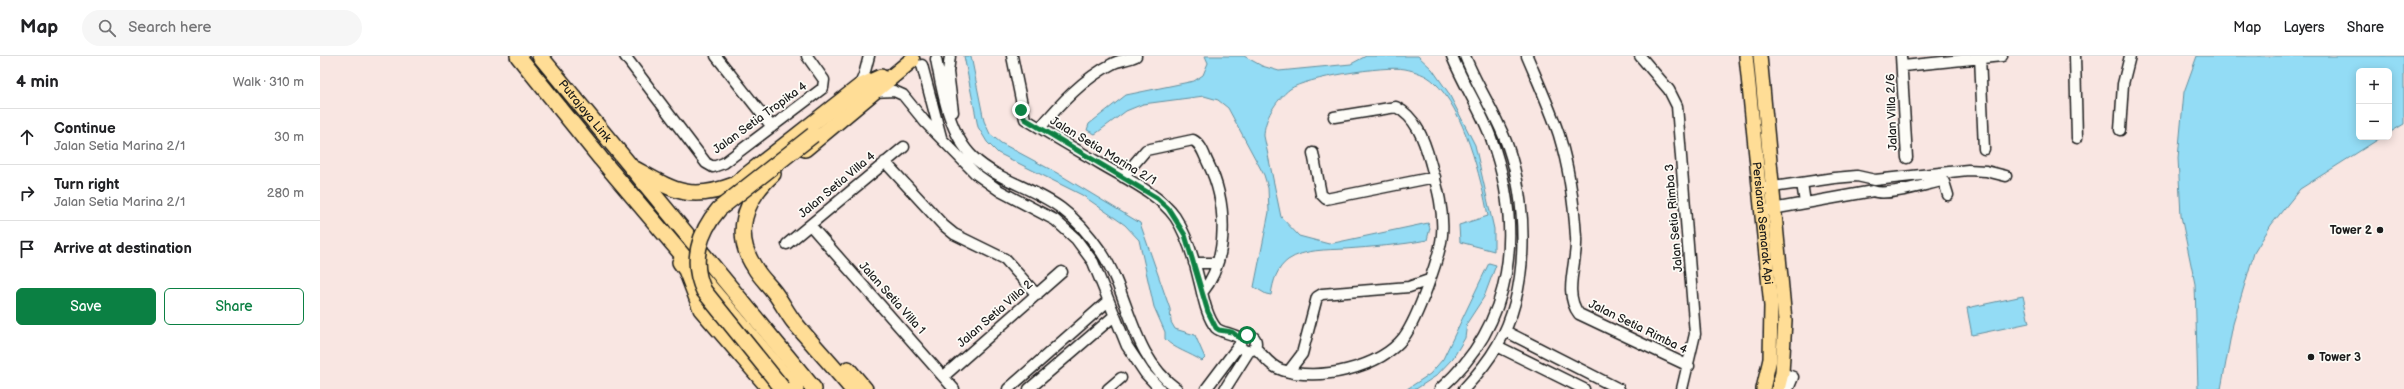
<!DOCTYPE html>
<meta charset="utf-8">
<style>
body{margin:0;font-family:"Balsamiq Sans",sans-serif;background:#f6f6f6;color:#202124}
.controls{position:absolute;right:12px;top:12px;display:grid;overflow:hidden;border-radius:6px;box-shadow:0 2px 10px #0003}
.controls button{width:36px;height:36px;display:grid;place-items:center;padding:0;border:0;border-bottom:1px solid #e0e0e0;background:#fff;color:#202124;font:20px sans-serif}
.stop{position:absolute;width:12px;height:12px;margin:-9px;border:3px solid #0b8043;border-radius:50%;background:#fff}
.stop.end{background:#0b8043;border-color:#fff;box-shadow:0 1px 4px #0008}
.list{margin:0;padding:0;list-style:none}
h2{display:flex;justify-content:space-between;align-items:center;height:52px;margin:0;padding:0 16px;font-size:17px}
h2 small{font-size:13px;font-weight:400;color:#757577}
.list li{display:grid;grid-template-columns:26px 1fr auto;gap:12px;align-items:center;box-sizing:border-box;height:56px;padding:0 16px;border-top:1px solid #e0e0e0}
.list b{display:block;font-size:15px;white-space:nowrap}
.list p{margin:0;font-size:13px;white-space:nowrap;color:#757577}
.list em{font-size:13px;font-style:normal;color:#757577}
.actions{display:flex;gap:8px;padding:12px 16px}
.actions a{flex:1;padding:9px 0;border:1px solid #0b8043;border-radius:6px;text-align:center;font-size:14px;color:#0b8043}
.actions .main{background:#0b8043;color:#fff}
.icon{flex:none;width:22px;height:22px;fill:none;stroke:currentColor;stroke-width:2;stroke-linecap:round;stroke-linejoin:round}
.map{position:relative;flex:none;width:2084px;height:333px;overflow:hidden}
header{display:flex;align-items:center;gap:24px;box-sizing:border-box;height:56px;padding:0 20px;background:#fff;border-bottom:1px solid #e0e0e0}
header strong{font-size:19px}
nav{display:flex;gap:22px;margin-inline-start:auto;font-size:14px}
.search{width:280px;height:36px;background:#f6f6f6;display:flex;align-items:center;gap:10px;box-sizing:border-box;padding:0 14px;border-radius:22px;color:#757577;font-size:15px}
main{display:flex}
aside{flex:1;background:#fff}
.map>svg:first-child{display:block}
</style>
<header>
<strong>Map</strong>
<div class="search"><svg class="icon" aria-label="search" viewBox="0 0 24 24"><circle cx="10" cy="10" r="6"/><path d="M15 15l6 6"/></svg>Search here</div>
<nav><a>Map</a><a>Layers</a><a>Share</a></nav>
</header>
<main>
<aside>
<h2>4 min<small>Walk · 310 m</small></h2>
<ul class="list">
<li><svg class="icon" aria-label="ahead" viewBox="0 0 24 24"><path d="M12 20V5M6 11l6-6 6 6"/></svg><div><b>Continue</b><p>Jalan Setia Marina 2/1</p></div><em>30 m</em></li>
<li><svg class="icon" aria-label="right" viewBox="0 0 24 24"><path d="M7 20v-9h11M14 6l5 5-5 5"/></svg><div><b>Turn right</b><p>Jalan Setia Marina 2/1</p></div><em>280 m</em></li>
<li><svg class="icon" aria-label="arrive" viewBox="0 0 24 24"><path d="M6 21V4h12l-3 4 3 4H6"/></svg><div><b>Arrive at destination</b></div></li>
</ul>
<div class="actions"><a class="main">Save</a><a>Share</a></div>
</aside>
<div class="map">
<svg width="2084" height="333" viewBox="0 0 2084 333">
<rect width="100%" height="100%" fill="#f9e6e2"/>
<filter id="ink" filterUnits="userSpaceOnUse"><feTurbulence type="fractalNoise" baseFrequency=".025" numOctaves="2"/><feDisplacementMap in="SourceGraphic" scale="8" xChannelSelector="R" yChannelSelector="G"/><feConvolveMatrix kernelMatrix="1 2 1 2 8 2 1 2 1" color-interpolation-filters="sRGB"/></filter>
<g filter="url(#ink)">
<!-- water -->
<path fill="#93dcf5" stroke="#638f9e" d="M644,0h7l13,65 6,13 11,9 56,30 83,50 30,86 1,13 4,7 20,6 10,23 -3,3c-12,-8 -28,-12 -37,-22v-7l-11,-25 -15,-67 -14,-15 -43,-30 -84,-42 -11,-11 -9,-15z
M885,0h39l18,10 17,5 72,-7 15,-8h52l14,13 16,23 27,53 19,84v22l-34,-9 -1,-17 29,-9c-7,-38 -24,-107 -54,-134 -7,-7 -19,-11 -29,-13 -20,-4 -100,9 -115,20 -14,11 -26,30 -26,47l17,81 18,19 30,8 99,-21 2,5 -3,12c-26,5 -55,7 -82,9 -18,1 -41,0 -57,11 -11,8 -15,21 -17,35l-5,-1 -12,-7 15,-75 -1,-24 -4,-13 -36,-67 -10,-8 -14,-4 -61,8 -17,7 -28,21 -3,2 -8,-4 2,-6 37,-29 68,-14 9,-6 5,-12z
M1877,0h207v68l-15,9v-62h-30v66h23l-82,52 -29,36 -17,28 -21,71 -12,65h-23l-3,-105 -14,-68 -3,-58 6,-66z
M1169,207l7,2 -12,32 -17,26 -2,15 -12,20 -17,18 -20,13h-9l23,-15 13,-15z
M1703,240l6,27 -57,12 -5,-27z"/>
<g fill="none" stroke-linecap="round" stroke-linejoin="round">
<defs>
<path id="minor" d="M305,0l81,107 7,4 11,-4 99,-75 1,-8 -17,-24
M396,0l56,71
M630,0l-2,16 5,40
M692,0l13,63c25,15 50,30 76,45 25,15 57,29 74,53 12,18 19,42 24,63 4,15 7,36 17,48 5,5 17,5 25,11
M1207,0c11,26 23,52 32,79 10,33 15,68 17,102 2,24 -14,56 3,77l110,52
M1320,0l29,34 8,16 18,228 -13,55
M1581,0l6,102
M1660,0l4,93
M1755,0l2,82
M616,3c6,31 13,75 37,98 25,24 62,31 89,52 15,11 29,28 40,44 28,43 29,103 75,136
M602,9l19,72
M1583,10l99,-10
M539,31l5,-12 5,-19
M553,36l21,-1 9,4 22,27 51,52 24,17 55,29 21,19 17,23 34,84 18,27 15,16
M720,72c21,-25 43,-49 72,-64 7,-4 16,-4 24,-8
M1800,74l3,-46 7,-28
M993,97l8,41 5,5 109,-22
M565,106l58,63 11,9 51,25 32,36
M803,121l23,-27 47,-10c9,5 11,15 15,23 19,38 22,95 -6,130
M1482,127l3,20
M1446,132l68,-10 23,-2 18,4 93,-10 18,1 20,5
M1447,154l106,-19c13,6 54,-7 69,-10l2,1 4,13
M490,169l144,164
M467,188l117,-97
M874,207h22
M1185,275l114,58
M920 287a8 8 0 1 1 16 0a8 8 0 1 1-16 0Z
M1177,290l87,43
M934,291c9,7 16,20 28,23 36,12 98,-2 122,-33 13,-18 36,-80 38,-102 2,-26 -5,-49 -12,-74 -6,-21 -14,-44 -34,-54l-62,10
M969,315l13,-17 15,-57 5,-3 87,-7 20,-7
M1462,317l11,4 -5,12
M624,320l118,-104
M688,333l100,-88
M709,333l85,-73
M788,333l13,-11
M886,333l34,-45
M905,333l24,-38
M1120,333c75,-66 84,-160 51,-251 -10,-28 -28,-54 -39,-82
M1144,333c12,-13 24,-27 33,-43 33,-55 31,-140 11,-199 -11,-32 -31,-60 -43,-91"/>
<g id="major">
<path id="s1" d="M1426,0l25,250 -1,53 -7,30"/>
<path d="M1440,0l25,264 -3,53 -4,16"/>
</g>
<g id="highway">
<path d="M198,0l83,103 195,230"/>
<path id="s2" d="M220,0l274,333"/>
<path d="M485,93l107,-89"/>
<path d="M315,113c38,21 54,33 99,16l125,-98 22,-10"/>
<path d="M453,118c-28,25 -41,60 -18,94 5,9 13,16 19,24 7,9 13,21 20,30 19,23 39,44 58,67"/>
<path d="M360,206l6,8 15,39 69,80"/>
<path d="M528,313l17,20"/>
</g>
</defs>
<!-- minor casing -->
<use href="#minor" stroke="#1c1c1c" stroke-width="13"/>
<!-- major casing -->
<use href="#major" stroke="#1c1c1c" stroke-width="16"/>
<!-- highway casing -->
<use href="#highway" stroke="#1c1c1c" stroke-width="18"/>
<!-- minor -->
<use href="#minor" stroke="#fdfcf7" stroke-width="10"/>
<!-- major -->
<use href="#major" stroke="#ffdd96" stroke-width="13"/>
<!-- highway -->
<use href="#highway" stroke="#ffdd96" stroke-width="15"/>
<defs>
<path id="highway-bridge" d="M463,333l-79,-98c-14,-29 -5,-59 15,-82l94,-74"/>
</defs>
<!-- highway-bridge casing -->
<use href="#highway-bridge" stroke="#1c1c1c" stroke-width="18" stroke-linecap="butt"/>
<!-- highway-bridge -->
<use href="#highway-bridge" stroke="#ffdd96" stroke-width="15"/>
</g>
</g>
<g fill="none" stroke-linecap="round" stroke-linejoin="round" filter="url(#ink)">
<!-- route -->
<path stroke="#0b8043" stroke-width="5" d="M701,54l4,9 97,58 35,21 11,10 17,27 23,77 8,16 3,2 13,2 9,7 6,-4"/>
</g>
<!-- markers -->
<g fill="#1c1c1c" stroke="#fdfcf7" stroke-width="1.5">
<circle cx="2060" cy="174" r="4"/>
<circle cx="1991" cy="301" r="4"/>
</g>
<g text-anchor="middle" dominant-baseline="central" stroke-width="3.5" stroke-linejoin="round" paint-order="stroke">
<!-- street labels -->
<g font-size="12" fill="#1c1c1c" stroke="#fdfcf7">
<text stroke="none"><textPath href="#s2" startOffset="71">Putrajaya Link</textPath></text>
<text transform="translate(1572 56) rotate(-92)">Jalan Villa 2/6</text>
<text transform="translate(440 62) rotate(-36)">Jalan Setia Tropika 4</text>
<text transform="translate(783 95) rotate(31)">Jalan Setia Marina 2/1</text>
<text transform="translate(517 129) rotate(-40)">Jalan Setia Villa 4</text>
<text transform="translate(1354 162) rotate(-95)">Jalan Setia Rimba 3</text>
<text stroke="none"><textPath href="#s1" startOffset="168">Persiaran Semarak Api</textPath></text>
<text transform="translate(572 242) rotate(48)">Jalan Setia Villa 1</text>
<text transform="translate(675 258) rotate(-41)">Jalan Setia Villa 2</text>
<text transform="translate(1318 271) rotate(26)">Jalan Setia Rimba 4</text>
</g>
<!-- poi labels -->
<g font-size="12" font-weight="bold" fill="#1c1c1c" stroke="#fdfcf7" text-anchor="end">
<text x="2052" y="174">Tower 2</text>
<text x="1999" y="301" text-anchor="start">Tower 3</text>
</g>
</g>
</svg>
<div class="controls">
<button>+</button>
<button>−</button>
</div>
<div class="stop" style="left:927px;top:279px"></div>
<div class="stop end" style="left:701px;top:54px"></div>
</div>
</main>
